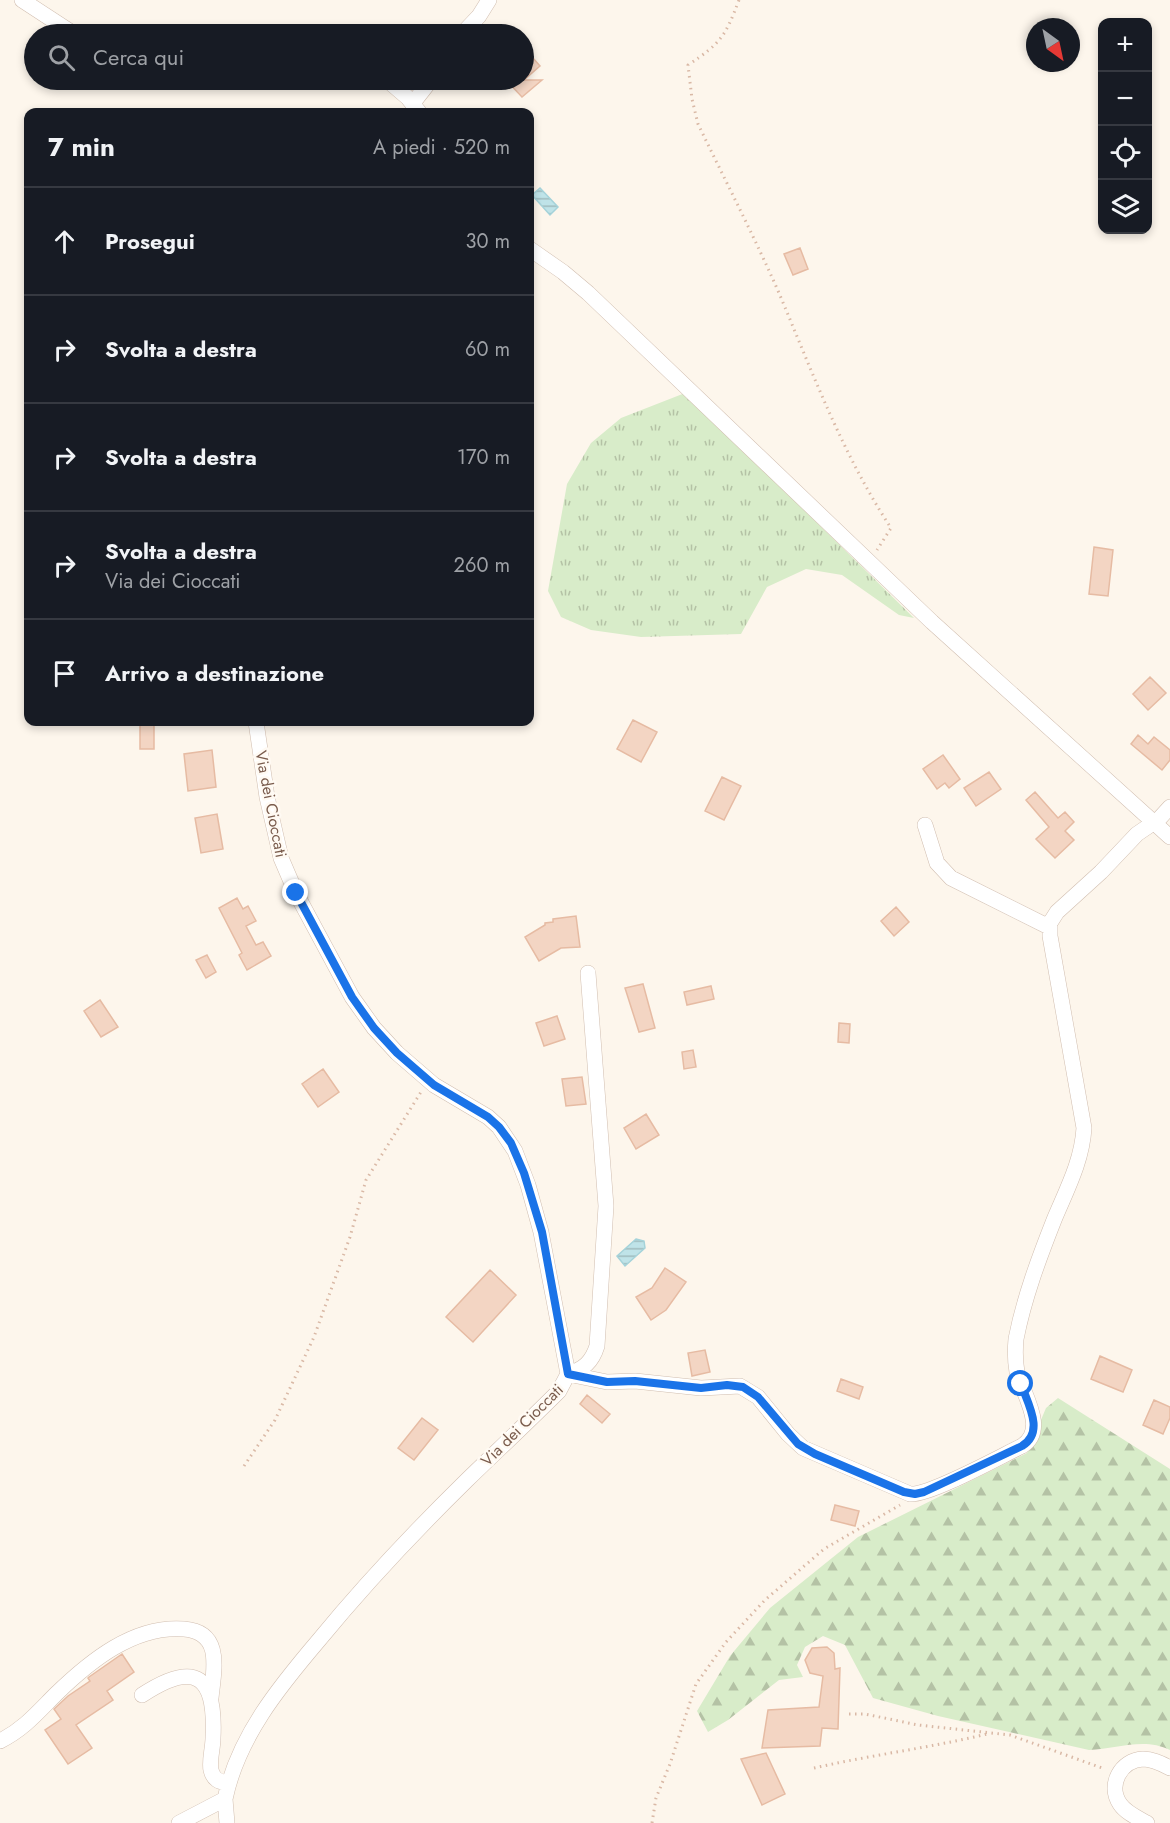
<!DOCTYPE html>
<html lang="it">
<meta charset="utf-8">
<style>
body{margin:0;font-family:Jost,sans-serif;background:#242831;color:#f1f3f6}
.controls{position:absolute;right:18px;top:18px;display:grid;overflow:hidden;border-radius:12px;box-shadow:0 3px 9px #0003}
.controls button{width:54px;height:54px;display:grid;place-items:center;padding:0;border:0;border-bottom:2px solid #363941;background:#171b24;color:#f1f3f6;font:30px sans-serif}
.compass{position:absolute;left:1026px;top:18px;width:54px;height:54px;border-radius:50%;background:#171b24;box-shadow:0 3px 9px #0003;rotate:147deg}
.stop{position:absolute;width:18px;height:18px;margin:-14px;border:4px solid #1a73e8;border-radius:50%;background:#fff}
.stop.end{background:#1a73e8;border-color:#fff;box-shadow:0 2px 6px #0008}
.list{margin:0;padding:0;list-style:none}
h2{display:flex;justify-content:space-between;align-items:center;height:78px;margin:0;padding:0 24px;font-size:26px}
h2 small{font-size:20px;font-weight:400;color:#9ea1a6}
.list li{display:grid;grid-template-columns:39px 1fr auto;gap:18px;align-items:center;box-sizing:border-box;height:108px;padding:0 24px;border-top:2px solid #363941}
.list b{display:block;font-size:22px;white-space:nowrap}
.list p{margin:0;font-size:20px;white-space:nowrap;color:#9ea1a6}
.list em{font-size:20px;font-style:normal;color:#9ea1a6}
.icon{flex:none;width:33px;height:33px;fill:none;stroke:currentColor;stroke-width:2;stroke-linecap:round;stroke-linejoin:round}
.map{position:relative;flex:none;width:1170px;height:1823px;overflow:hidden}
.search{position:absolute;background:#171b24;box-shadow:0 3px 9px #0003;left:24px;top:24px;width:510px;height:66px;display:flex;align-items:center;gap:15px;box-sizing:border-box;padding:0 21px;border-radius:33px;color:#9ea1a6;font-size:22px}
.panel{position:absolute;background:#171b24;box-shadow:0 3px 9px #0003;left:24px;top:108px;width:510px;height:618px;border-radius:12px}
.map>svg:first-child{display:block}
</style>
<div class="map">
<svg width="1170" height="1823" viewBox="0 0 1170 1823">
<defs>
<pattern id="grass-tufts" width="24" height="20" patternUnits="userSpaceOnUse" patternTransform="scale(1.5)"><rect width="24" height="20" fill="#d8ecc9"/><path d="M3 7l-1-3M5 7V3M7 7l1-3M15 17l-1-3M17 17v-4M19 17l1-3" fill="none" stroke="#b4c2a5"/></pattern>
<pattern id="forest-firs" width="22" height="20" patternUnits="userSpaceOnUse" patternTransform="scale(1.5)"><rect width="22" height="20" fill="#d8ecc9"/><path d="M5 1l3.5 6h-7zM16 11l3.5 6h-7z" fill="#b4c2a5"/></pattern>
<pattern id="water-rules" width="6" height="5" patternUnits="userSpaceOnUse" patternTransform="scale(1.5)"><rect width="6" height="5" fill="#bfe3e8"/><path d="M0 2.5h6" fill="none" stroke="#a0bbbe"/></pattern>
</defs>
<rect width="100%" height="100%" fill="#fdf6ec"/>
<!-- grass -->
<path fill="url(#grass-tufts)" d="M685,393l229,225 -15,-3 -57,-40 -36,-6 -39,18 -26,47 -100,3 -50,-7 -30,-13 -13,-26 19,-107 24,-41 30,-25z"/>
<!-- forest -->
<path fill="url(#forest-firs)" d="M1058,1398l112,71v281c-26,-13 -53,-1 -81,0l-151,-34 -65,-18 -28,-53 -22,-9 -18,11 -8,18 6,12 -24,3 -51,40 -20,12 -11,-21 33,-55 40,-48 88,-71 169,-84 19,-45z"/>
<!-- water -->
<path fill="url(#water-rules)" stroke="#a5d3da" stroke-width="1.5" d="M540,188l18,19 -8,8 -18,-20z
M636,1239l8,2 1,7 -20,18 -8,-10z"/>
<!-- building -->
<path fill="#f3d5c3" stroke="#e6bba3" stroke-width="1.5" d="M524,48l16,18 -16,14h18l-20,17 -16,-17h18z
M800,248l8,21 -15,6 -9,-21z
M1094,547l19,3 -5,46 -19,-2z
M1150,677l16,16 -18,17 -15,-16z
M633,720l24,12 -16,30 -24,-13z
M140,725h14v24h-14z
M1138,735l10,9 6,-7 16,13v10l-8,10 -31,-26z
M212,750l4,37 -28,4 -4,-37z
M943,755l17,24 -11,9 -4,-5 -8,6 -14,-20z
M989,772l12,17 -25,17 -12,-18z
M722,777l19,9 -17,34 -19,-9z
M1035,792l23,26 7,-6 9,10 -9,9 9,9 -19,18 -19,-19 13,-12 -23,-27z
M217,814l6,35 -22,4 -6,-35z
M237,898l6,11 5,-3 8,15 -10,5 10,19 7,-3 8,14 -24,14 -8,-15 3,-2 -23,-45z
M896,907l13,15 -15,14 -13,-15z
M576,916l4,31 -19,1 -22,13 -14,-24 20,-12v-2l8,-1v-3z
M207,955l9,17 -10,6 -10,-18z
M643,984l12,44 -16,4 -14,-44z
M711,986l3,13 -27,6 -3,-13z
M100,1000l18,27 -17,10 -17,-26z
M557,1016l8,23 -21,7 -8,-23z
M839,1023l11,1 -1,19 -11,-1z
M693,1050l3,17 -12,2 -2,-17z
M323,1069l16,23 -21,15 -16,-23z
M582,1077l4,27 -20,2 -4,-27z
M646,1114l13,21 -23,14 -12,-21z
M665,1268l21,14 -20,28 -15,10 -15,-23 16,-9z
M490,1270l26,25 -43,47 -27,-25z
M705,1350l5,22 -18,4 -4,-23z
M1100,1356l32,14 -9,22 -32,-13z
M841,1379l22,8 -4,12 -22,-8z
M587,1395l23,19 -8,9 -22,-19z
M1154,1400l16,7v11l-7,16 -20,-9z
M422,1418l16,12 -24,30 -16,-12z
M835,1505l24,6 -4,15 -24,-6z
M827,1647l7,6 1,16 5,-1 -2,61 -16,-1 -2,18 -58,2 6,-38 51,-3 4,-31 -13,-3 -5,-13 7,-12z
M122,1654l12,18 -27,19 6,9 -37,25 16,23 -24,16 -23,-34 16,-11 -7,-10 14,-13 22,-15 -2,-3 1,-1z
M766,1753l19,41 -23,11 -21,-46z"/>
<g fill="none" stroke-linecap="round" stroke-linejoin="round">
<defs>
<path id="minor" d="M22,0l52,34
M462,34l17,-18 10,-16
M387,80l21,18 11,14
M413,103l18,-23
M530,249l33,23 25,21 344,329 238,215
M925,825l12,38 14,15 98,49
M568,1374l39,8 28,-1 66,7 39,-2 18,11 30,37 15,14 107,46c19,2 91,-38 112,-48 26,-16 1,-52 -5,-74 -2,-11 -2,-22 -1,-33 8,-41 23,-81 38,-119 13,-31 28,-59 30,-92l-34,-192v-13l7,-11 44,-40 36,-38 22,-15 11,-12
M568,1374c16,-5 24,-12 29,-28l9,-140 -18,-233
M142,1695c55,-36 74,-18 71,43 0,10 -4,23 -2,32 2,9 8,13 17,12
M0,1741c24,-12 38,-29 56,-47 34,-33 78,-69 128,-65 39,3 30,40 27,69
M225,1799l2,24
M179,1823l46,-24c13,-62 54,-112 94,-159 46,-56 96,-109 148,-160 31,-30 62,-59 92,-89l9,-17 -27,-142 -13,-47 -13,-34 -16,-24 -11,-10 -54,-32 -37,-32 -23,-25 -22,-31 -56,-104 -15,-35 -14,-61 -11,-75
M1147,1823c-9,-5 -21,-10 -27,-19 -13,-19 1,-44 23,-45 10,0 19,5 27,9"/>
</defs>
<!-- minor casing -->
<use href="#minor" stroke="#d1beb0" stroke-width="16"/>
<!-- path -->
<path stroke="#d9b8a5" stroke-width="3" stroke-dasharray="1.5 4.5" stroke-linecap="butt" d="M739,0c-14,37 -18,43 -51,65l4,34 6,25c27,56 56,112 81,169 34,81 64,162 112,235l-14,22
M244,1466l31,-46 39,-83 36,-100 16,-57 55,-88
M849,1714h16l53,11 92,10 95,34
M814,1768c57,-13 115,-20 173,-34
M652,1823l4,-25 14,-34 26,-80 30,-42 39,-42 59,-51 76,-44"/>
<!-- minor -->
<use href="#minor" stroke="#fff" stroke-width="15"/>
</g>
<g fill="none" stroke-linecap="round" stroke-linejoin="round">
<!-- route -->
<path stroke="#1a73e8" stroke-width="8" d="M296,893l56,104 22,31 23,25 37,32 54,32 11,10 12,16 13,30 18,59 26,142 39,8 28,-1 66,7 26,-3 16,2 15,10 40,47 17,10 89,38 11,2 9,-2 98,-46c23,-14 6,-42 -1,-62"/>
</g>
<g text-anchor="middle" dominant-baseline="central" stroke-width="5" stroke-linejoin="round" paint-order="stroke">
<!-- street labels -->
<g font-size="16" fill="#7a5c4d" stroke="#fffaf3">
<text transform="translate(271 804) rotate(79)">Via dei Cioccati</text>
<text transform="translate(522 1425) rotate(-45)">Via dei Cioccati</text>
</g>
</g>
</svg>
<div class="controls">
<button>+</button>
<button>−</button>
<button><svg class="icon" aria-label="locate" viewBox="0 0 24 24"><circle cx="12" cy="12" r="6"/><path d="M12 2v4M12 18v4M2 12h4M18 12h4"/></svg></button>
<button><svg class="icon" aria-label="layers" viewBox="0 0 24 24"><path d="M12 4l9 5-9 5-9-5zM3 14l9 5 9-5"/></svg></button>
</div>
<svg class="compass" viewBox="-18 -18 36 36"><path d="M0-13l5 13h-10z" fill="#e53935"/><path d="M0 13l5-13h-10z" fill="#9ea1a6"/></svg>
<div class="stop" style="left:1021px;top:1384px"></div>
<div class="stop end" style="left:296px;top:893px"></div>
<div class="search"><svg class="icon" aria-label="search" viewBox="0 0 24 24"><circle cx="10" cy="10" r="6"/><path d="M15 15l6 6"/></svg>Cerca qui</div>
<section class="panel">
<h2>7 min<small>A piedi · 520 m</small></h2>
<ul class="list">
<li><svg class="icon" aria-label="ahead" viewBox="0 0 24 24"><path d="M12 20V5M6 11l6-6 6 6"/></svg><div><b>Prosegui</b></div><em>30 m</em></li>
<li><svg class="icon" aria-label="right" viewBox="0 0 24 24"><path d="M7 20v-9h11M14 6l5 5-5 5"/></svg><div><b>Svolta a destra</b></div><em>60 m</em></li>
<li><svg class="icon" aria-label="right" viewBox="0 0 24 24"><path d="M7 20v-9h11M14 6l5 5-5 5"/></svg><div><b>Svolta a destra</b></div><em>170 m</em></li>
<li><svg class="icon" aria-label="right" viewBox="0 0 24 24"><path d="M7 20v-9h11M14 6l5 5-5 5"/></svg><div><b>Svolta a destra</b><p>Via dei Cioccati</p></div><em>260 m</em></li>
<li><svg class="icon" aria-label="arrive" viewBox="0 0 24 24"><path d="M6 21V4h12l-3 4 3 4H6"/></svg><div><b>Arrivo a destinazione</b></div></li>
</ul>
</section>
</div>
